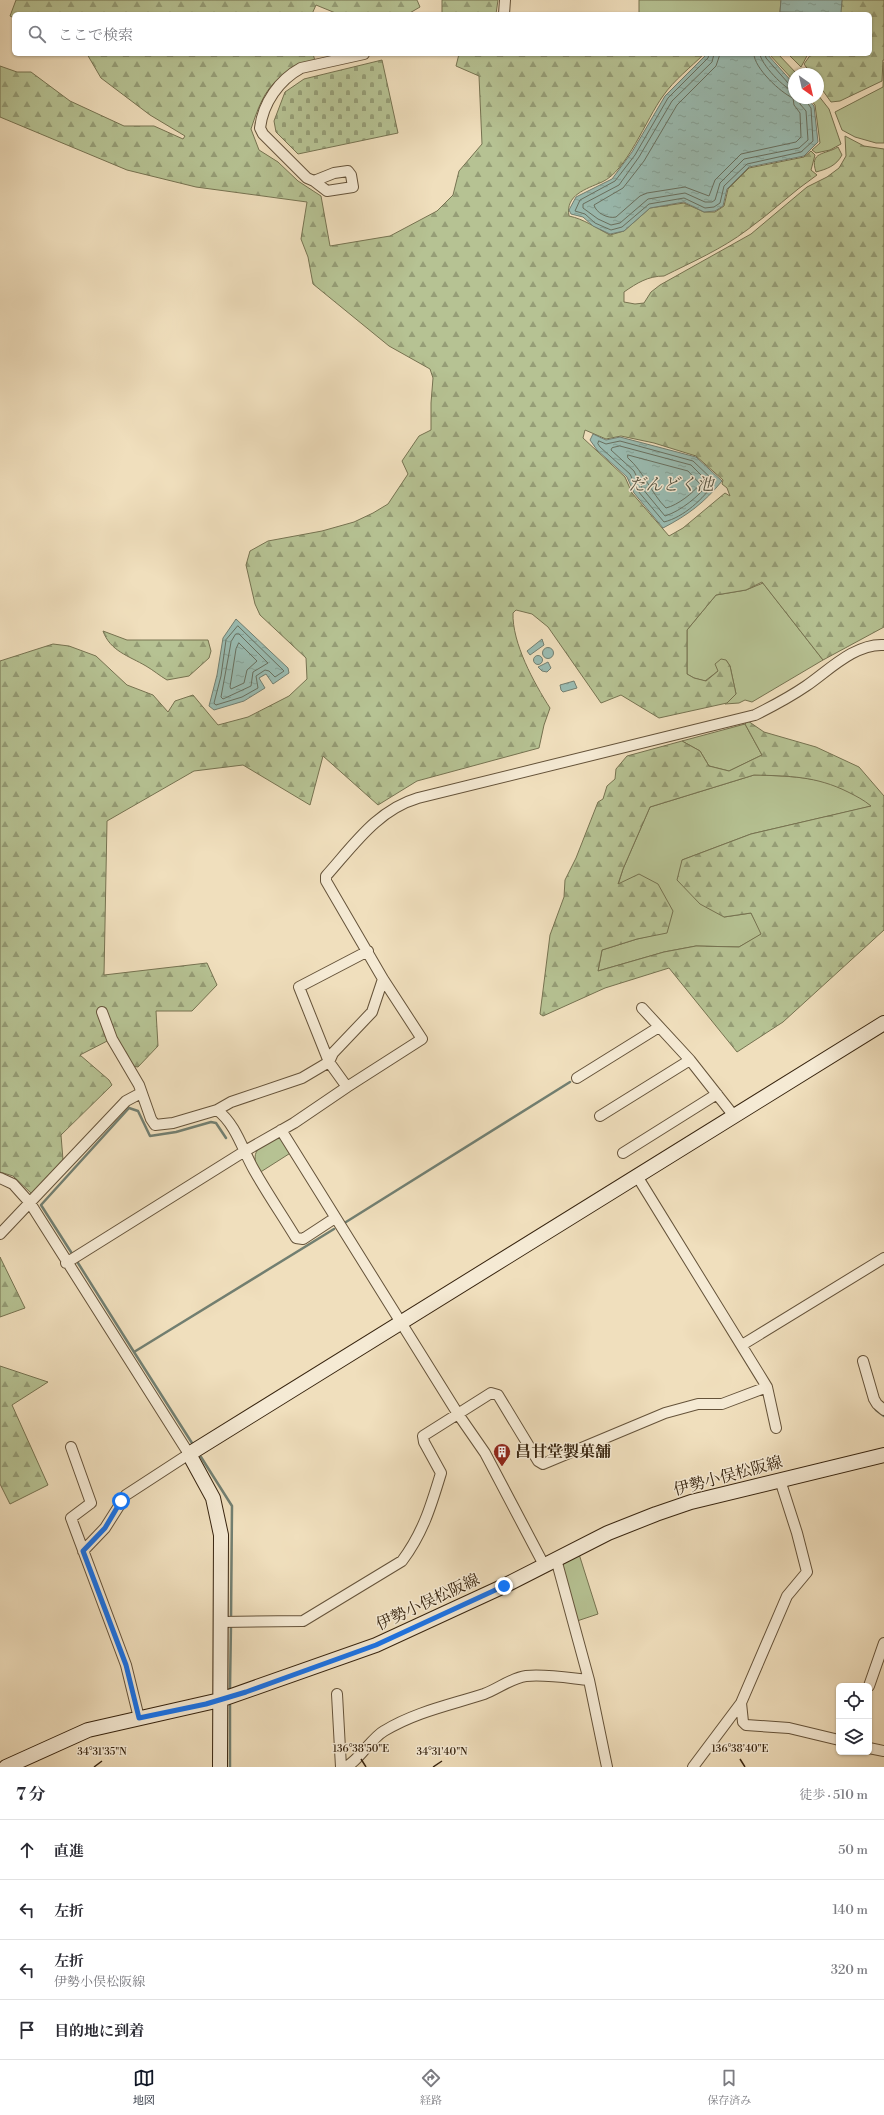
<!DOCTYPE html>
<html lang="ja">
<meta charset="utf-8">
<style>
body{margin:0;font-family:"Libre Bodoni","Noto Serif JP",serif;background:#f7f7f7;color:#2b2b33}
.controls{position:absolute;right:12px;bottom:12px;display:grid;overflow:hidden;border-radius:6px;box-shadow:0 1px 3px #0004}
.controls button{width:36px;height:36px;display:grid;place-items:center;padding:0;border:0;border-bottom:1px solid #e1e1e2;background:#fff;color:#2b2b33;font:20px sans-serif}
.compass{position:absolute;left:788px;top:68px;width:36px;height:36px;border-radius:50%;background:#fff;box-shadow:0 1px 3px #0004;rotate:146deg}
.stop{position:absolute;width:12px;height:12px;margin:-9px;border:3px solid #1a73e8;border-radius:50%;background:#fff}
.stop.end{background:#1a73e8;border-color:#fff;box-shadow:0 1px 4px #0008}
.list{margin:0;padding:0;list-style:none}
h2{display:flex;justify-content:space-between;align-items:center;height:52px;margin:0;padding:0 16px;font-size:17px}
h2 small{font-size:13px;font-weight:400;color:#7c7c81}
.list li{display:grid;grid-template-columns:26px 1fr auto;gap:12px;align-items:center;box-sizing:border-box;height:60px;padding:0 16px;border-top:1px solid #e1e1e2}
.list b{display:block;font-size:15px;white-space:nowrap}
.list p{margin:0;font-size:13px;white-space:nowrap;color:#7c7c81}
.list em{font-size:13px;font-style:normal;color:#7c7c81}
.icon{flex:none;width:22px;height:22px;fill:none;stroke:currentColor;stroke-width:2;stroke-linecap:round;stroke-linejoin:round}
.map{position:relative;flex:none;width:884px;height:1767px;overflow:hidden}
.search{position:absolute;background:#fff;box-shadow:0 1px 3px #0004;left:12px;right:12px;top:12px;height:44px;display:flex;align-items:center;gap:10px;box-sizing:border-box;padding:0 14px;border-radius:6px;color:#7c7c81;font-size:15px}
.sheet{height:292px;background:#fff}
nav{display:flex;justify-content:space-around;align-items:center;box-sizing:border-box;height:56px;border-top:1px solid #e1e1e2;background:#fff;font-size:11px;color:#7c7c81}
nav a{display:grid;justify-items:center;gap:2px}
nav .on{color:#111827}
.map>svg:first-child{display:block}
</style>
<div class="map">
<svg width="884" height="1767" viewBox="0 0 884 1767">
<defs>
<pattern id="forest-firs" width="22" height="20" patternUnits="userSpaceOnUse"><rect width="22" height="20" fill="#b6c293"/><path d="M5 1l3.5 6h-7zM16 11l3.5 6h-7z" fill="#959d76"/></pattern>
<pattern id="cemetery-stones" width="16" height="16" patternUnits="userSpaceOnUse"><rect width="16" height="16" fill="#b6c293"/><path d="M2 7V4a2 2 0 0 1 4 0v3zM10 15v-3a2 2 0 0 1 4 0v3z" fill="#959d76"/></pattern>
<pattern id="water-ripples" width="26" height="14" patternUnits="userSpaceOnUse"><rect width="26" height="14" fill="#9abcb2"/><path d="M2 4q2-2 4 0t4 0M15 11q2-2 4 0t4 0" fill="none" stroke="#85a198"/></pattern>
</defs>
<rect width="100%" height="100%" fill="#f0dfbd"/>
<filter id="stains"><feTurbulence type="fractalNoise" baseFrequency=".005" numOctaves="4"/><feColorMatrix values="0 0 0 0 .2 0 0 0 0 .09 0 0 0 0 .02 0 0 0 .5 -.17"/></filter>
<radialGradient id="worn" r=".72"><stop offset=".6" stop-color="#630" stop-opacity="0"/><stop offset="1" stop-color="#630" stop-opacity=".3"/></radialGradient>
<!-- green -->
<path fill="#b6c293" stroke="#767351" d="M639,0h142l-1,12 55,2h-196z
M769,54h9l19,20h-3v7z
M788,54h20l-7,13z
M884,62v81h-8l-21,-6 -13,-7 -7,-18 48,-25z
M818,95l11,14 12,35 -11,6 -14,3 -4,-3 8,-7 -5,-38 -6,-7h9z
M838,147l4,8c-6,11 -15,14 -26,17 -7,-21 9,-17 22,-25z
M763,583l60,77 -71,42 -7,-2 -6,3 -14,1 11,-10 -6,-28 -4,-6 -8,11 -13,10 -11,-3 -7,-4v-44l29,-35 30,-5z
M745,724l17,31 -33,16 -20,-5 -9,-15 -18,-10z
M754,775c40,1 87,2 118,31l-121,28 -69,26 42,57 27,-4 11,21 -23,13 -43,-1 -32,6 -66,19 4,-21 35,-11 30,-7 -49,-47 5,-16 27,-62z
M276,1137l8,2 8,13 -33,21c-9,-23 -2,-24 17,-36z
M579,1554l19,60 -21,7 -17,-59z"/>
<!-- forest -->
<path fill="url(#forest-firs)" stroke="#767351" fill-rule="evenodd" d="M16,0h401l3,7 -12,7h-70l-22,-9 -4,9h-298v4l-4,-2z
M442,0h56l-2,14h-54z
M842,0h42v60h-1l-1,21 -42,20 -9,1 -13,-18v-10h-7l-7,-10 7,-10h59v-40h-30z
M87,54h226l3,10c-11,4 -26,8 -36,14 -16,11 -23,33 -29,51l8,21 19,12 20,19 23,15 9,50 60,-10 47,-25 16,-16 6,-24 23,-27 -3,-68 -23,-10 3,-12h245c-13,13 -30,26 -41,42 -17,23 -36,75 -61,86 -16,7 -37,13 -33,34 15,3 27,12 41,19l14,-4 26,-23 34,-5 20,9h11l9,-6 4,-17 21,-21 55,-11 7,-6 4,4 -4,15 6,5c-25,17 -46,38 -70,55 -25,19 -55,32 -83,46 -16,0 -27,7 -40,16v10l11,2 9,-1 7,-11 9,-7 91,-51 56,-47 20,-10 12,-9 7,-12 -1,-20 19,10 20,3v478l-61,33 -61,-78 -16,8 -30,5 -29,35v44l7,4 12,3 12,-10 -3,-7 6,-5 5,1 4,6 6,28 -9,9 -68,15 -38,-23 -20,8 -53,-76 -16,-13 -16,-4 -3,3c-1,30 21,70 37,95l-6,17 -5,23 -122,33 -39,24 -55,-49 -13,49 -67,-40 -49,6 -87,50 -3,154 103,-12 10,22 -25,26h-36l2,35 -20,21 -6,-1 -19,-28 -33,17 29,25 3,5 -51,50 2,25 -31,34 -19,-18 -13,-4v-511l53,-17 16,2 27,10 31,29 26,10 15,17 7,-11 18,-6 25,30 30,-8 41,-21 18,-17 -1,-21 -46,-43 -5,-11 -9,-39 4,-14 18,-10 54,-10 32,-9 19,-9 15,-9 20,-30 -6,-13 17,-25 12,-6v-27l2,-25 -3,-9 -41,-23 -76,-62 -5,-27 -7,-18 6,-37 -111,-15 -69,-17 -127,-53v-51l17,6h14l39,29 54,25h30l29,13 2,-3 -35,-21 -49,-37zM585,430l21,9 15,-3 33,7 42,13 27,24 -1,4 5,4 3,8 -5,-3 -42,35 -14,8 -37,-43 -7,-16 -42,-39z
M103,631l24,9h81l3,11 -2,7 -20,18 -22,4c-7,-4 -14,-10 -21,-14 -17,-10 -36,-15 -43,-35z
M748,721l16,11 52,15 43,20 25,29v134l-101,92 -46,30 -68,-84 -64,20 -62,28 -3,-2 10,-79 14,-38 1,-17 11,-22 22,-56 5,-3 4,-13 8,-7 1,-10 11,-13 55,-15 18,10 9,15 20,5 33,-16 -17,-31zM754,775c35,1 62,1 94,17 8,4 16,8 23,14l-120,28 -69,26 -5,20 23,24 24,13 27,-4 10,21 -22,13 -43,-1 -32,6 -66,19 4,-21 35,-11 30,-6 6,-22 -15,-27 -19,-10 -21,10 5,-15 27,-62z
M0,1257l25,51 -25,9z
M0,1366l48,16 -36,23 36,80 -38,19 -10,-20z"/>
<!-- cemetery -->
<path fill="url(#cemetery-stones)" stroke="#767351" d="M382,60l16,73 -100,21 -22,-22 -2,-11 11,-29 19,-13z"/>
<!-- water -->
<path fill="url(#water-ripples)" stroke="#727f71" d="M781,0h61l-1,13 -61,-1z
M707,54h60l27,30v14h13l7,8 4,36 -14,14 -55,11 -22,22 -4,17 -8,5 -11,1 -20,-10 -34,6 -26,23 -14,3 -17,-8 -10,-9 -12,-3 -2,-4 7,-13 36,-18 20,-27 33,-56z
M593,434l13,6 14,-3 76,20 26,24c-18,22 -34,34 -59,47l-29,-35 -7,-16 -30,-27 -7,-10z
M236,619l52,49 1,5 -16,11 -7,-10 -7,4 6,10 -21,13 -30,9 -5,-4 8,-31 6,-37z
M542,639l2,6 -14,10 -3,-4z
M542.5 653a5.5 5.5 0 1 1 11 0a5.5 5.5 0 1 1-11 0Z
M533.5 660a4.5 4.5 0 1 1 9 0a4.5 4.5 0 1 1-9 0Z
M548,662l3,6 -4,4 -5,-1 -4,-4z
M574,681l3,7 -14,4 -2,-2 -1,-5z"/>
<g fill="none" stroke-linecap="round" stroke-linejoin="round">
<!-- shore -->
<path stroke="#687060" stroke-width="1" d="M709,54l-1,4 -40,40 -33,57 -20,26 -35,19 -5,11 10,3 10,9 16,7 11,-3 27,-23 35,-6 21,10 9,-1 6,-4 4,-17 23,-22 54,-12 12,-11 -2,-33 -7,-10
M714,54l-2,8 -40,39 -33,56 -20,28 -36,19v4l15,11 13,6 9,-2 28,-24 37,-6 20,9h7l3,-2 5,-17 24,-24 55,-11 9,-8 -2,-29 -6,-7 -1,-6
M720,54l-4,12 -39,39 -33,56 -21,27 -29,17c2,8 14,14 22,12l24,-21 7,-3 38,-6 24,9 6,-16 26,-26 55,-12 5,-5 -1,-24 -6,-8 -1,-7c-12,-5 -39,-30 -39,-44
M760,54c0,9 25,36 34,37
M765,54l1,4 23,26 5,2
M599,441l7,3 14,-3 73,20 22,21c-12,17 -31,35 -51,40l-26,-31 -8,-17 -30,-27 -2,-3z
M620,446l71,19 18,18c-10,13 -28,28 -44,33l-23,-28 -8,-17 -23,-21 1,-2z
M628,455l60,16 12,13c-7,9 -22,21 -34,24 -15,-15 -22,-36 -38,-50z
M238,626l46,45 -9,6 -6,-6 -4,-1 -9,6 2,12 -16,9 -26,8 -2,-2 7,-27 5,-36z
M236,634h3l29,29 -15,9 -2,14 -28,13 -2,-2 9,-49 1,-6z
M239,643l18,18 -10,9 -3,13 -13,6 -1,-2 6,-38z"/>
<!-- stream -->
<path stroke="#727f71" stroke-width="2.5" d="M346,1222l224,-140
M71,1252l-30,-47 88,-97 9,3 12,25 26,-4 35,-10 5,1 10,15
M78,1263l56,89
M874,1406l2,4 8,6
M192,1443l-58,-91 200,-123
M201,1457l31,49 -1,114
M230,1688l1,-63
M230,1767v-62"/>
<defs>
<path id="street" d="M504,14l1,-14
M314,181l20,-8 14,-2 3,4 2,12 -26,4 -13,-10 -7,-3 -44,-44 -3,-6c3,-25 19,-48 41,-60l63,-14
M642,1008l48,52 44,56
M102,1012l10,27 27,46 12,34 4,6 18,-2 44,-13c19,14 26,41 37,60 13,23 28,45 42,68l7,1 32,-21
M577,1078l82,-51
M347,1087l-18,-25 -30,-75 69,-36
M217,1110l14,-8 71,-24 27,-16 4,-9 39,-41 11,-33
M600,1116l90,-56
M281,1130l177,284 27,39 59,112
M623,1153l94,-59
M637,1176l130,211 9,41
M0,1178l13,6 17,19 159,251 -63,41 -21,33 -22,23
M0,1234l126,-133 15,-8
M66,1263l179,-112 49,-28 53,-36 75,-48 -39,-60 -57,-98v-5c27,-30 51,-66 92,-78l337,-83c18,-9 35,-18 51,-29 22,-15 49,-43 78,-41
M742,1345l142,-87
M863,1361l11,38 3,5 7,6
M71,1447l20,56 -20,15 55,147 13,53
M556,1559l33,121 18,87
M220,1622l83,-1 99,-60c21,-28 29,-55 39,-88l-17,-31 -1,-6 68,-43 7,2 40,66 5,3 122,-51 33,-9h24l45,-17
M869,1686l15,-43
M337,1694l4,73
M741,1703l2,19 3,3 43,3 50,12
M869,1748l15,3
M344,1767c12,-2 27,-29 40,-36 31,-19 66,-26 100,-37 14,-5 27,-16 42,-18 20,-2 43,2 63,4
M693,1767l48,-64 46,-107 20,-24 -10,-39 -17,-53"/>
<path id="secondary" d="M6,1767l82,-37 132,-30 156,-55 128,-59 104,-53 48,-19 35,-12 193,-47
M220,1767l1,-232 -8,-37 -24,-44 695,-431"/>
</defs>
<!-- street casing -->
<use href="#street" stroke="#65533a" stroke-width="12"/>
<!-- secondary casing -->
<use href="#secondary" stroke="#37240f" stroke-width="16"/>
<!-- street -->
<use href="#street" stroke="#f5ead4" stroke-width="10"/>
<!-- secondary -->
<use href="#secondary" stroke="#f5ead4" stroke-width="14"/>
</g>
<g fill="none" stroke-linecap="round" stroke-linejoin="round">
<!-- route -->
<path stroke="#1a73e8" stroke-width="5" d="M121,1501l-16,27 -22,23 43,114 13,53 67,-14 40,-12 130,-47 128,-59"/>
</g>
<!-- ticks -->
<path fill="none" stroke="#37240f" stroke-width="1.5" d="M361,1759l5,8M740,1759l5,8M94,1767l8,-6M433,1767l9,-6"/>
<!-- icons -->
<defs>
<symbol id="building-pin" viewBox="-11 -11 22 30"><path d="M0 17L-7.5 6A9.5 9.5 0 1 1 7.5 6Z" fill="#8f2418" stroke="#f5ead4"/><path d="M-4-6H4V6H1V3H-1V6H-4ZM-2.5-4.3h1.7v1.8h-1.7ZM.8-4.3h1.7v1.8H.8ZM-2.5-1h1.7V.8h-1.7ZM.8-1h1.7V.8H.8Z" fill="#fff"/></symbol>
</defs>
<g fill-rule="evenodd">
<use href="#building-pin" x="492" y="1442" width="20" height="27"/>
</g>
<g text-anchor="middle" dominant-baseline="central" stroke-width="3" stroke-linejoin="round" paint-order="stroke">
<!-- poi labels -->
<g font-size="16" font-weight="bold" fill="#37240f" stroke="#f5ead4" text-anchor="start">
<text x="515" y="1452">昌甘堂製菓舗</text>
</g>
<!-- street labels -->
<g font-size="16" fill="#37240f" stroke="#f5ead4">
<text transform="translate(728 1476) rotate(-15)">伊勢小俣松阪線</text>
<text transform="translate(428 1602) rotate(-25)">伊勢小俣松阪線</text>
</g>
<!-- water labels -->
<g font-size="17" font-style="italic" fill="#555240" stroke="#f5ead4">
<text x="671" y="485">だんどく池</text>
</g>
</g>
<g font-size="10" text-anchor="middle" fill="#37240f" stroke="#f5ead4" stroke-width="3" stroke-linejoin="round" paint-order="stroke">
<text x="361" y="1752">136°38'50"E</text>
<text x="740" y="1752">136°38'40"E</text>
<text x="102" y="1755">34°31'35"N</text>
<text x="442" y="1755">34°31'40"N</text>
</g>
<rect width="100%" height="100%" filter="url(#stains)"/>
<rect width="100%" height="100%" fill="url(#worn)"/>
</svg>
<div class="controls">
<button><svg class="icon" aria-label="locate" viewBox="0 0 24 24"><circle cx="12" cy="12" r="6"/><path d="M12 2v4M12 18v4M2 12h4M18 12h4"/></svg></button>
<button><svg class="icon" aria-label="layers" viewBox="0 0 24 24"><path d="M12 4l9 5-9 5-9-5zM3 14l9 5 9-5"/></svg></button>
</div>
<svg class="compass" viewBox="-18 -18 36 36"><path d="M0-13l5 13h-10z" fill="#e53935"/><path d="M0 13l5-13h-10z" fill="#7c7c81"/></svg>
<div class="stop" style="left:121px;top:1501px"></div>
<div class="stop end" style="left:504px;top:1586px"></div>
<div class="search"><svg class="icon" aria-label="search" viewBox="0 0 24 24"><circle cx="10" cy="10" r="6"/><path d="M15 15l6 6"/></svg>ここで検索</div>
</div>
<section class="sheet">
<h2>7 分<small>徒歩 · 510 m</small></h2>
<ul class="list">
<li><svg class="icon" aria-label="ahead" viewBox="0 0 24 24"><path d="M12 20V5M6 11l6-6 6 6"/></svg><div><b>直進</b></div><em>50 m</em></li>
<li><svg class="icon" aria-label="left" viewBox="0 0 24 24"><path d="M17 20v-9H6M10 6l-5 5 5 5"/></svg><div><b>左折</b></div><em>140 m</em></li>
<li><svg class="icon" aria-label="left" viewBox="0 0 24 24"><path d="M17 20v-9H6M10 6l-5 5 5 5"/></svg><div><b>左折</b><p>伊勢小俣松阪線</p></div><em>320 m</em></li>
<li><svg class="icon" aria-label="arrive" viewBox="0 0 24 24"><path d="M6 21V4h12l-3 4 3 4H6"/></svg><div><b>目的地に到着</b></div></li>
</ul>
</section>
<nav>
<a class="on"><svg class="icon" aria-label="map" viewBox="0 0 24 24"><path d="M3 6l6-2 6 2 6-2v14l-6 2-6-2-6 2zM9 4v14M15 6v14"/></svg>地図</a>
<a><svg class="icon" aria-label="directions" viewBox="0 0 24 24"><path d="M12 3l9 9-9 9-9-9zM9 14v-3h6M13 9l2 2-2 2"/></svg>経路</a>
<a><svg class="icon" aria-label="saved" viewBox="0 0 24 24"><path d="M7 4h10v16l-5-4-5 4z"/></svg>保存済み</a>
</nav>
